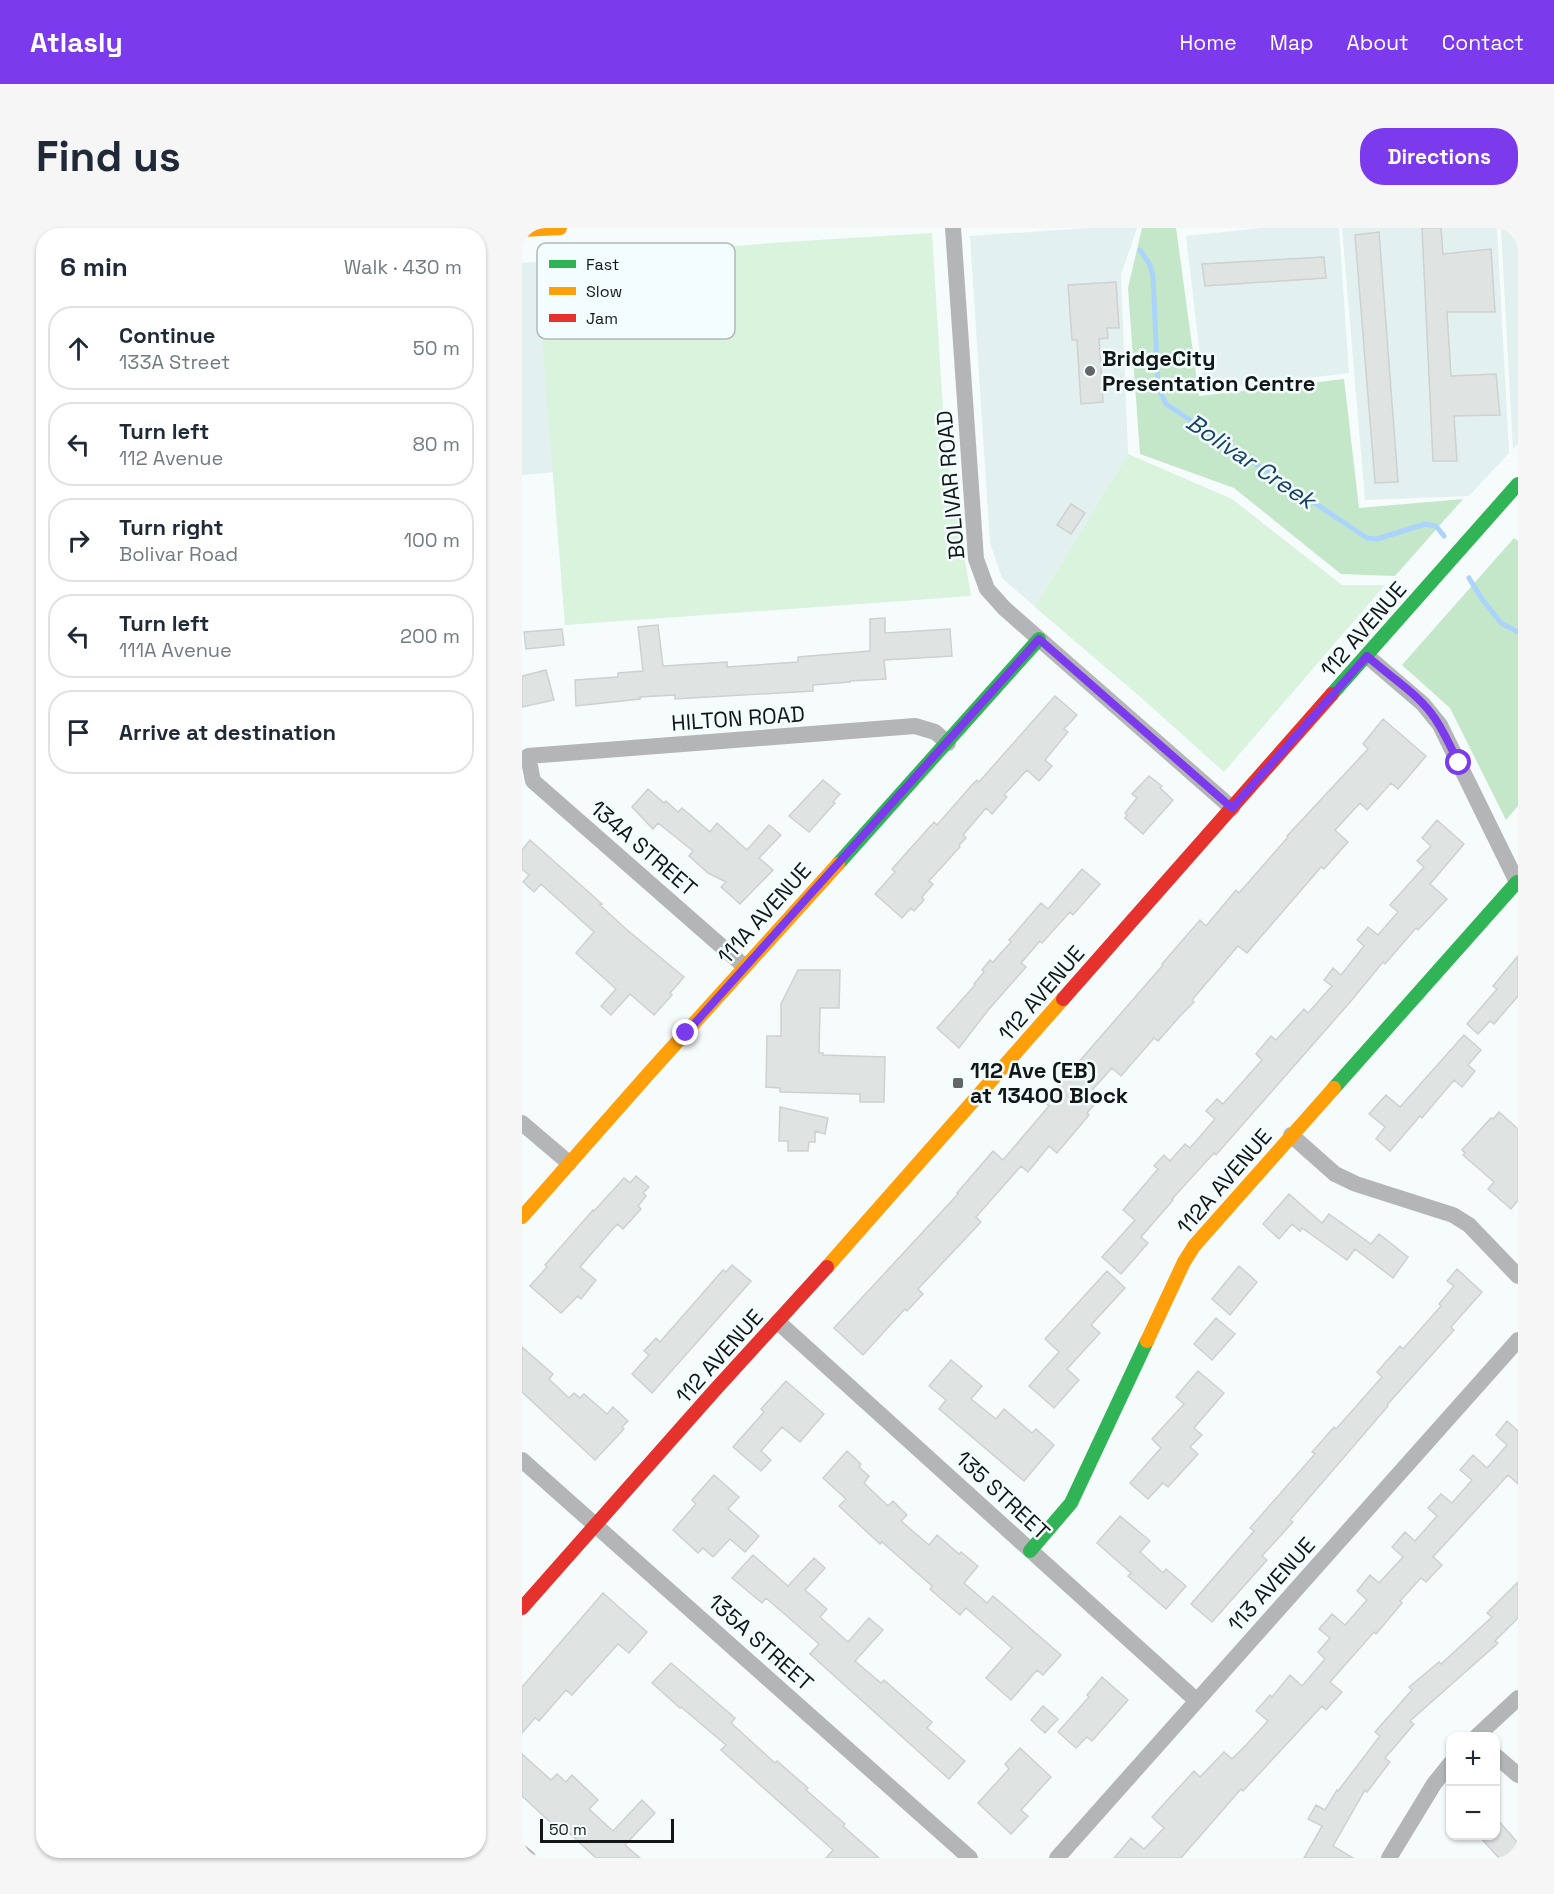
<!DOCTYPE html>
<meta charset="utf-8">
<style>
body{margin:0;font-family:"Space Grotesk",sans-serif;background:#f6f6f7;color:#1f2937}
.controls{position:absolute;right:18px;bottom:18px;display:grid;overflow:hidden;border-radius:12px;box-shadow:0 2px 4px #0004}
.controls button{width:54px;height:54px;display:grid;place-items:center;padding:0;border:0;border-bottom:2px solid #e0e1e3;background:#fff;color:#1f2937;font:30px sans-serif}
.scale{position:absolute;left:18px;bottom:15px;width:134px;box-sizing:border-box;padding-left:6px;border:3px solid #131616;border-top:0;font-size:16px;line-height:21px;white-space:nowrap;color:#131616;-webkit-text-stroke:4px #f4fdfd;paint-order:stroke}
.stop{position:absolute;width:18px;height:18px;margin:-14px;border:4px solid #7c3aed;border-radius:50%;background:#fff}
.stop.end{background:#7c3aed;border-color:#fff;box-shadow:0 2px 6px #0008}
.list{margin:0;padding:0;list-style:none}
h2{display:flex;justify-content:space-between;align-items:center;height:78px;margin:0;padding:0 24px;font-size:26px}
h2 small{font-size:20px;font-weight:400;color:#747a83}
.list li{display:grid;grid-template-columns:39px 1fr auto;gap:18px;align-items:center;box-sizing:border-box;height:84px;margin:0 12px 12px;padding:0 12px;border:2px solid #e0e1e3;border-radius:24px}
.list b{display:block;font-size:22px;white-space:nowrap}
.list p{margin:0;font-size:20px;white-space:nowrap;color:#747a83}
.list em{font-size:20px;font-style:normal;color:#747a83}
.icon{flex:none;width:33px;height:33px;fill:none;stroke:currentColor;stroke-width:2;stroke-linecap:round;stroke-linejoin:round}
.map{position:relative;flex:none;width:996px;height:1630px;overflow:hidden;border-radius:24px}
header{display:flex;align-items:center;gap:36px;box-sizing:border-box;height:84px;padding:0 30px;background:#7c3aed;color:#fff}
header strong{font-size:28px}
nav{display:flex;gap:33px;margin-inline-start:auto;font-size:21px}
.intro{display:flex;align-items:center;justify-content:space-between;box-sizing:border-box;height:144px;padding:0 36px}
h1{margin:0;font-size:42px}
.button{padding:15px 27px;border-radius:24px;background:#7c3aed;color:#fff;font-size:21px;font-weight:700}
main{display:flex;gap:36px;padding:0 36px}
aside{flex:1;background:#fff;border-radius:24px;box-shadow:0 2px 4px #0004}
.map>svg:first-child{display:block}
</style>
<header>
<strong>Atlasly</strong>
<nav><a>Home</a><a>Map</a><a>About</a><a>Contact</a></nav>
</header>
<div class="intro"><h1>Find us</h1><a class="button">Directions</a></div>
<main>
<aside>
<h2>6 min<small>Walk · 430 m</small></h2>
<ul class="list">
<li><svg class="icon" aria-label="ahead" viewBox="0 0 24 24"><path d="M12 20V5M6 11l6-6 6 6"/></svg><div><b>Continue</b><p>133A Street</p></div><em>50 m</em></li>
<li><svg class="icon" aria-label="left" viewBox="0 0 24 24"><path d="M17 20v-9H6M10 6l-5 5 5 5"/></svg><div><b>Turn left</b><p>112 Avenue</p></div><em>80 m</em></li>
<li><svg class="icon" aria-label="right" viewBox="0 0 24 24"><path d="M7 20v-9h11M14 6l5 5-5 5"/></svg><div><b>Turn right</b><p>Bolivar Road</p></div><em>100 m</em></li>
<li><svg class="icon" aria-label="left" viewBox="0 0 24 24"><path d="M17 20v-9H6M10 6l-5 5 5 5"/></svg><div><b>Turn left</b><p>111A Avenue</p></div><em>200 m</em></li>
<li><svg class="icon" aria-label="arrive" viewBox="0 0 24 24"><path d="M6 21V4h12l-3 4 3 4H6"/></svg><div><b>Arrive at destination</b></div></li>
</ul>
</aside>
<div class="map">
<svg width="996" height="1630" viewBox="0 0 996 1630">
<rect width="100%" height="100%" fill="#f6fbfb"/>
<!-- built -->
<path fill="#e3f0f0" d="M566,0h49l-16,47 7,179 -93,153 -33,-29 -12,-35 -20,-307z
M739,0h78l10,145 -145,17 -18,-154z
M820,0h155l12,225 -40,43 -104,4z
M979,0h17v216l-5,5z
M14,34l18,210 -32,3v-212z"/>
<!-- green -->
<path fill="#d9f3dd" d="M410,5l13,210 26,153 -406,29 -29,-363 249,-20z
M606,226l104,45 110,86h43l-161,187 -79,-71 -110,-94z"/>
<!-- forest -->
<path fill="#c3e7c8" d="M620,0h34l23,168 145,-17 15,129 104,-9 -68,77 -54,-2 -107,-86 -94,-34 -12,-166z
M992,310l4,3v265l-12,14 -56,-112 -48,-43z"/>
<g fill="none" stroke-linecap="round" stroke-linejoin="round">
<!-- stream -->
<path stroke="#aad4fc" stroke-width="5" d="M618,22l10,15 3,11 5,111 8,17 201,134 10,1 48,-15 11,2 8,10
M947,350l13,21 19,24 17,9"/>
</g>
<!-- building -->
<path fill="#dfe3e2" stroke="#cdd1d0" stroke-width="1.5" d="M900,0h19l2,26 48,-5 4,63h-48l4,64 45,-2 4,41 -46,1 3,45h-24z
M857,4l19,250 -23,1 -20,-248z
M802,29l2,21 -121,8 -3,-22z
M594,54l3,46h-12l1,10 -9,1 4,63 -22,2 -4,-64h-5l-4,-55z
M549,276l14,9 -14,21 -14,-9z
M363,390v15l65,-4 2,27 -68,4 2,19 -36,2v1l-37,3v6l-138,8v-4l-35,2v2l-64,7 -1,-26 43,-3v-4l25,-2 -5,-44 20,-2 5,41 64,-4v5l71,-5v-5l72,-6v-32z
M40,401l2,16 -38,4 -2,-17z
M24,442l8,30 -32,7v-31z
M533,468l22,19 -13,14 4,3 -23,28 7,6 -13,15 -12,-11 -23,25 3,2 -15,17 -6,-6 -23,27 3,3 -7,7 1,2 -31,34 4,3 -11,13 2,3 -10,11 -3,-3 -9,10 -27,-24 20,-22 -3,-3 42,-47 3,3 34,-39 6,-6 2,2z
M861,491l43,37 -28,33 -7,-6 -24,27 -7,-7 -25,27 13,12 -24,27 -3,-2 -74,86 -9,-7 -46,54 2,2 -13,13 -23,26 -4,-3 -33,38 -9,-8 -19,21 9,7 -15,17 2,2 -32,38 -8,-7 -21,26 -7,-6 -45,51 5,5 -63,67 5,5 -16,17 -2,-2 -42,46 -29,-27 124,-134 -1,-1 36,-42 10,9 46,-54 -5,-4 119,-137 -1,-1 38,-44 6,6 30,-36 3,3 49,-56 -1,-1 81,-87 -5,-5z
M627,548l13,10 -2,2 13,12 -30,34 -18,-16 2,-3 -2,-2 12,-15 -5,-4z
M301,552l17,14 -7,8 2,1 -26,29 -20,-16z
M126,561l16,14 2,-2 12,11 4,-4 28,24 7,-9 30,27 22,-25 12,10 -22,23 14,12 -33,34 -19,-17 5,-5 -18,-9 -19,-17 4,-5 -35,-28 -5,6 -21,-22z
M915,592l27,24 -34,40 17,15 -29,31 -2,-2 -31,36 -2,-2 -32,39 -135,154 -2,-2 -42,46 1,1 -32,37 7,6 -27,31 -19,-17 33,-37 -12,-10 35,-41 -4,-3 10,-11 6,6 15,-17 5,4 25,-29 -9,-8 11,-12 6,5 39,-44 -6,-6 15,-18 5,4 28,-31 4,4 24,-27 -8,-6 9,-12 8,7 23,-29 -7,-6 11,-13 10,8 20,-23 -8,-7 34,-38 -7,-6 14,-15 -9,-8z
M8,612l72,64 -2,1 26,24 58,48 -14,16 2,2 -18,20 -24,-21 -19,21 -10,-9 15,-17 -40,-36 18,-21 -53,-48 -7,8 -11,-10 6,-7 -7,-6v-19z
M560,641l18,15 -27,31 -3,-3 -28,31 -2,-2 -19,22 5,4 -37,42 -30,39 -22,-20 38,-43 -1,-1 10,-12 -2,-2 8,-10 3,2 18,-20 -2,-2 32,-37 7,6z
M996,728v40l-24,28 -4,-3 -12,13 -11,-10 30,-35 -4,-3z
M276,742h42l-1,38h-19l-1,45h4v2l62,2 -1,45h-24v-8l-80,-2v-4l-14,-1 1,-51h14v-32z
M942,807l17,15 -13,15 7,6 -13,16 -8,-7 -32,38 -2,-2 -30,35 -14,-12 9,-12 -16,-13 17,-19 14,12z
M258,879l48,11 -3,16 -10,-3v11h-6l-1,9h-20v-10h-9z
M977,884l19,17v71l-7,9 -23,-20 6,-7 -31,-27 2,-2 -3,-3 29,-32 2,1z
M114,948l13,11 -6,6 3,3 -8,10 3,3 -18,20 -6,-5 -37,43 16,13 -15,19 -3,-3 -17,17 -31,-27 17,-19 -2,-2 48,-55 1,1 30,-33 6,5z
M767,966l33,29 7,-9 42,30 8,-10 29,23 -15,21 -38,-29 -8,11 -45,-32 -2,3 -8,-7 -13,15 -16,-15z
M210,1037l19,16 -99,112 -20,-19 17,-19 -5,-4 12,-13 4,4 63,-72 3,2z
M717,1038l18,16 -27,33 -18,-16z
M935,1041l25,23 -31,35 3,3 -67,75 1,1 -98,114 3,2 -31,34 5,4 -55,62 -21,-18 63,-73 -4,-3 65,-74 -3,-2 22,-25 2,2 46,-52 -5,-5 23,-26 3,3 38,-43 -2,-2 15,-18 -7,-5z
M585,1043l18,17 -34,37 9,8 -33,36 12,11 -25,28 -25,-22 30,-34 -14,-13z
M694,1090l19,16 -23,26 -18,-16z
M0,1119l31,27 -4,5 20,19 5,-5 6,5 4,-4 23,20 6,-7 15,14 -6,6 2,2 -29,31 -73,-68z
M429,1132l31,26 -11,13 25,20 8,-10 28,24 4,-4 18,16 -30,36 -85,-72 7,-9 -17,-14z
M676,1143l26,22 -30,35 8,7 -12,12 8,7 -30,33 -5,-4 -15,16 -18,-16 31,-35 -9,-9 32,-35 -8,-7z
M264,1153l38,33 -24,28 -18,-15 -21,24 10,9 -10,11 -28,-24 31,-35 -3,-3z
M985,1193l11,10v53l-10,-9 -75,82 9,8 -16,17 -5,-4 -21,23 2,2 -26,31 -2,-2 -44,50 12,10 -16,18 -4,-4 -79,85 -2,-2 -60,69h-67l17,-20 13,11 20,-21 -12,-11 42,-46 6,6 24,-25 8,7 14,-14 22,-24 -12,-10 14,-16 2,2 18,-22 12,11 23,-27 -7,-7 12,-14 -11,-9 13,-15 13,11 22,-25 -10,-9 13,-16 9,8 24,-26 -11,-10 13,-15 10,9 22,-25 -9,-8 13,-14 11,9 20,-23 -12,-10 13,-15 14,13 20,-23 -11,-10z
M325,1223l14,13 -2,3 10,9 -5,7 24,23 5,-5 14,14 -6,6 28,24 8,-10 22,19 2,-2 17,14 -14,17 23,20 6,-7 68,59 -18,20 -6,-5 -26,30 -25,-22 26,-30 -46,-40 -6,7 -30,-26 2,-3 -50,-44 -2,2 -41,-38 7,-7 -23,-21z
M192,1247l25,22 -11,12 31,27 -14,16 -15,-13 -17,18 -10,-9 -5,5 -25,-23 23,-26 -4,-4z
M598,1288l30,25 -10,11 23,21 3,-4 20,17 -20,23 -38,-33 3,-3 -34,-30z
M231,1327l35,31 26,-28 11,10 -20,22 22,19 -7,8 28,25 21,-24 14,12 -28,31 26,22 3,-3 48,42 -5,6 38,33 -16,18 -139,-125 9,-10 -53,-46 -4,5 -30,-25z
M996,1354v36l-23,23 3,2 -88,78 4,3 -29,34 5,4 -23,30 -2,-2 -32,56 20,12h-49l18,-32 -14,-7 8,-14 9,5 12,-20 1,1 42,-55 -5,-4 37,-42 -3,-3 30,-25 2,2 51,-47 -5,-4z
M81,1365l44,39 -18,21 -11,-9 -46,51 -6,-5 -27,31 -4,-3 -13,15v-46z
M149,1435l64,55 -4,5 44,40 2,-2 31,27 -2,2 39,34 -2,2 36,32h-53l7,-8 -112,-100 5,-5 -45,-38 -1,1 -28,-25z
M580,1449l26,23 -36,41 -5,-4 -11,11 -18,-16 31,-35 -2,-2z
M521,1478l15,13 -13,14 -14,-13z
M498,1520l31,29 -30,33 7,6 -17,18 -33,-31 31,-34 -4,-5z
M0,1526l29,26 6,-6 9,8 6,-7 26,25 -9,9 24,22 29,-31 13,13 -30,32 15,13h-44l-28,-26 -3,4 -43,-40z
M974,1590l22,25v15h-19l-20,-22h17z"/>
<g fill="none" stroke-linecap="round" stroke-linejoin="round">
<!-- street -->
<path stroke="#b4b5b6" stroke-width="16" d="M431,0l23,331 11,30 17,19 228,200
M845,428l56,48 17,21 78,159
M222,738l-211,-185 -5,-25 387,-30 20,6 13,11
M0,895l47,40
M769,907l44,39 21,10 97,31 16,10 49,51
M256,1094l419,379
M0,1232l448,398
M955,1508l41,-38
M974,1528l22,19
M0,1625l6,5
M535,1630l461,-518
M867,1630l45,-74 16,-20"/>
<!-- fast -->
<path stroke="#30b455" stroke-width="14" d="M810,466l186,-210
M316,636l201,-225
M812,860l183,-206
M508,1323l41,-48 76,-162"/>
<!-- slow -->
<path stroke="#ff9f0a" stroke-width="14" d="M0,2l38,-2
M0,989l128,-145 188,-208
M305,1039l236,-268
M625,1113l37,-79 10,-16 140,-158"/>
<!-- jam -->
<path stroke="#e5322d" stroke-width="14" d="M541,771l269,-305
M0,1380l192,-217 113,-124"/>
</g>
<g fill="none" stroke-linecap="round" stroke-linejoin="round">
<!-- route -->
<path stroke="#7c3aed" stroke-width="8" d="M164,805l353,-394 193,169 135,-152c21,19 47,35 64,57 12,15 19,34 28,50"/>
</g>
<!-- markers -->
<g fill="#626666" stroke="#f4fdfd" stroke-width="2">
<circle cx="568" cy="143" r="6"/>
<rect x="430" y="849" width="12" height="12" rx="3"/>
</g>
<g text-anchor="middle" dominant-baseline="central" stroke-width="5" stroke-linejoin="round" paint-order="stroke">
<!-- poi labels -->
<g font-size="22" font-weight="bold" fill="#131616" stroke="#f4fdfd" text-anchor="start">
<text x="580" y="130">BridgeCity<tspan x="580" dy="25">Presentation Centre</tspan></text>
<text x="448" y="842">112 Ave (EB)<tspan x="448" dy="25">at 13400 Block</tspan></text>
</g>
<!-- street labels -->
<g font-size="22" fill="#131616" stroke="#f4fdfd">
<text transform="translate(428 257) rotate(-95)">BOLIVAR ROAD</text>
<text transform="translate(841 401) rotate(-49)">112 AVENUE</text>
<text transform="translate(216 490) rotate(-4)">HILTON ROAD</text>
<text transform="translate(122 620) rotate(41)">134A STREET</text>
<text transform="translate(242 685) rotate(-48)">111A AVENUE</text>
<text transform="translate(519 765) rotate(-49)">112 AVENUE</text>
<text transform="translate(702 953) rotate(-49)">112A AVENUE</text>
<text transform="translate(197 1128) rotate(-48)">112 AVENUE</text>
<text transform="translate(481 1267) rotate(43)">135 STREET</text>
<text transform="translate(749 1356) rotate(-48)">113 AVENUE</text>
<text transform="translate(239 1414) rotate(42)">135A STREET</text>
</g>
<!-- water labels -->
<g font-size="24" font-style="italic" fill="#194267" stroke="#f4fdfd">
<text transform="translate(729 233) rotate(34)">Bolivar Creek</text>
</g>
</g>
<!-- legend -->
<rect x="15" y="15" width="198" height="96" rx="9" fill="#f4fdfd" stroke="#b0b8b8" stroke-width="1.5"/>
<rect x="27" y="32" width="27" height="8" fill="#30b455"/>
<rect x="27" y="59" width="27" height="8" fill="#ff9f0a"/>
<rect x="27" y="86" width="27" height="8" fill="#e5322d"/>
<g font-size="16" fill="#131616">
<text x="64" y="42">Fast</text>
<text x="64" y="69">Slow</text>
<text x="64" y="96">Jam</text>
</g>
</svg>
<div class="controls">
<button>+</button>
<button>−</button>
</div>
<div class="scale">50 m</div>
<div class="stop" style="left:937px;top:535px"></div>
<div class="stop end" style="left:164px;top:805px"></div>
</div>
</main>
